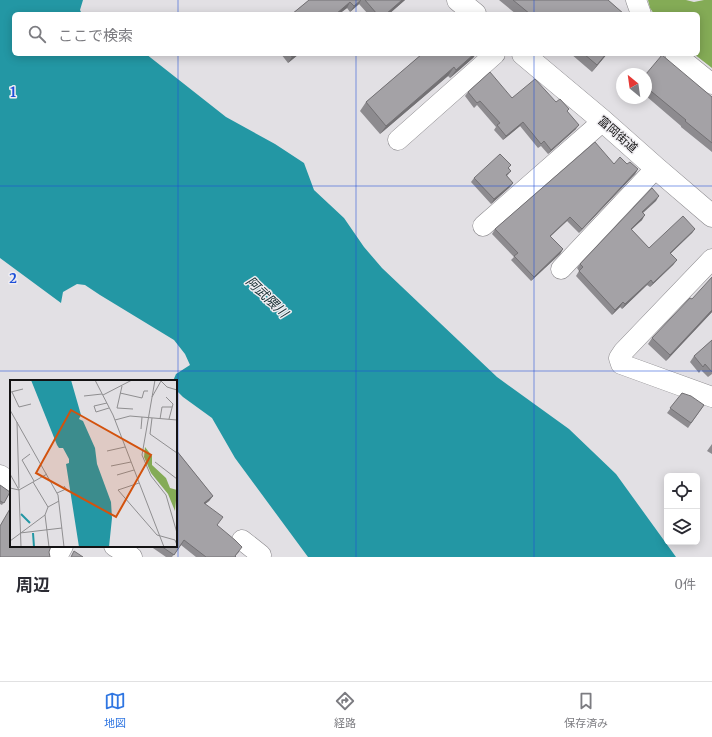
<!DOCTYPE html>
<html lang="ja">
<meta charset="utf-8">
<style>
body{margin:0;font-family:Merriweather,"Noto Sans JP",serif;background:#f7f7f7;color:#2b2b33}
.controls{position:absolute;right:12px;bottom:12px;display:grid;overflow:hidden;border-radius:6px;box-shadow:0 2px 10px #0003}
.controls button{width:36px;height:36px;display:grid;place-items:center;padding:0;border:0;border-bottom:1px solid #e1e1e2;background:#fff;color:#2b2b33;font:20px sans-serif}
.compass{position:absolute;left:616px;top:68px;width:36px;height:36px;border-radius:50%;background:#fff;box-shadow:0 2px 10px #0003;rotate:331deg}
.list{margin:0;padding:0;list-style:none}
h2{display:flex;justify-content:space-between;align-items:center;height:52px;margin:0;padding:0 16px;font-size:17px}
h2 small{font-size:13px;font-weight:400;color:#7c7c81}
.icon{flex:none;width:22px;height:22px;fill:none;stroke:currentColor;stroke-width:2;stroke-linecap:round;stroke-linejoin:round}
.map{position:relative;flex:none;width:712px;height:557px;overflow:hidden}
.search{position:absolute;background:#fff;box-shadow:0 2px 10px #0003;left:12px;right:12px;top:12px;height:44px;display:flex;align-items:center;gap:10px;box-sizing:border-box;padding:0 14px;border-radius:6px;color:#7c7c81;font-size:15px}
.sheet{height:124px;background:#fff}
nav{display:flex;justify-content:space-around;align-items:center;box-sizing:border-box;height:56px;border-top:1px solid #e1e1e2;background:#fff;font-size:11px;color:#7c7c81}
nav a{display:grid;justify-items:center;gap:2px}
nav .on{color:#2f76e2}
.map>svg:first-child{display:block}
</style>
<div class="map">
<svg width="712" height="557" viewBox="0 0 712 557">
<rect width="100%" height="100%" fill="#e2e0e4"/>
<!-- forest -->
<path fill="#84ab56" d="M648,0h38l8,2 10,-2h8v68l-18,-14h4v-40h-44l-4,-6z"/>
<!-- water -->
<path fill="#2397a4" d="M0,0h83l-3,10 2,4h-68v40h132l80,63 49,27 29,19 10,27 30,28 20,29 18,21 115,109 72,52 47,45 60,83h-368l-73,-99 -23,-40 -29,-21 -7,-7v-9h-3l3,-7 14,-9 -5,-11 -11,-14 -74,-45 -15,-10 -8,-1 -14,8 -2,11 -61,-45z"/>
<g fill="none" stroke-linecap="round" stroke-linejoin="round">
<defs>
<path id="minor" d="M636,0l5,14
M675,54l37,30
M398,140l97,-86
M483,226l120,-105
M712,259l-89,93 -4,6 2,6 91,33
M561,269l95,-101
M0,475l11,7
M242,540l19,15 -2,2
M114,546l18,11
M57,557l6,-11"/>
<path id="tertiary" d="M458,0l17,14
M523,54l80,67 53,47 56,48"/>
</defs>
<!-- minor casing -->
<use href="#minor" stroke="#89878b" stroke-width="21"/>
<!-- tertiary casing -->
<use href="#tertiary" stroke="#89878b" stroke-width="23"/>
<!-- minor -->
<use href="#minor" stroke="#fff" stroke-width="20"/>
<!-- tertiary -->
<use href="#tertiary" stroke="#fff" stroke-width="22"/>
</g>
<!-- wall -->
<path fill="#8d8b8f" d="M309,0h96l-16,14h-21l-9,-10 -9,8 -3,-4 -8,6h-47z
M499,0h109l16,14h-108z
M281,54h18l-11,9z
M422,54h54l-3,4 -23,20 -2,-2 -68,58 -20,-23 6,-9z
M571,54h36l-15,18z
M646,74l66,23v55l-31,-25v-1l-35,-30z
M468,92l44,6 44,4 11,10 9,17 -28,25 -7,-8 -3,2 -18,-22 -17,14 -9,-10 2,-3 -19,-22 -3,3 -9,-12z
M614,164h13l11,5 -3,5 -56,59 -12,-12 -17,16 13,12 -3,5 -29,27 -20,-21 3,-3 -22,-23 3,-5z
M509,168l2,3 -4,5 6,7 -3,4 -19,17 -20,-22 3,-4z
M656,201l-13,12 -1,7 -11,9 18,19 46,-19 -3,4 -22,21 7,6 -4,5 -23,22 -3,-2 -25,24 -2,-2 -8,8 -36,-39 3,-5 -2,-3 3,-4z
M692,299l20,13 -46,49 -18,-17 4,-6z
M712,340v34l-4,3 -7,-7 -2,3 -9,-11 4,-6z
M682,393l22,12 -16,23 -21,-15z
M712,444v10l-5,-3z
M176,450l37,46 -4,5 -4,3 12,21 22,27 -4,4 1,1h-40l-15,-12 -9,12h-6l-16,-11h26z
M0,485l10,7 -8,13 -2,-1z"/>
<!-- shaded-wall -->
<path fill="#737174" d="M361,0l-2,4 -9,8 4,-6z
M402,0h3l-16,14h-3z
M350,2l-3,6 -8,6h-3z
M296,54h3l-11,9 4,-6z
M474,54h2l-3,4 -23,20 6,-8z
M606,54h1l-15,18 5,-7z
M454,67l-6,9 -68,58 6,-8z
M523,122l-3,4 -17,14 3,-4z
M579,125l-3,4 -28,25 3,-4z
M638,169l-3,5 -56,59 3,-4z
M513,183l-3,4 -19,17 3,-5z
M659,196l-3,5 -17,15 3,-4z
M645,215l-3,5 -14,13 3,-4z
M570,217l-3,4 -21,19 4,-4z
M695,229l-3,4 -26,25 4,-5z
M563,249l-3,5 -29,27 3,-4z
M677,260l-4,5 -23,22 3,-4z
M651,280l-4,5 -25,24 3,-5z
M623,302l-3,5 -8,8 3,-5z
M712,310v2l-46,49 4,-6z
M213,496l-4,5 -9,7 4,-5z"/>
<!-- building -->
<path fill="#a4a2a6" stroke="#737174" d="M309,0h52l-7,6 -4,-4 -14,12h-44z
M365,0h37l-16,14h-9z
M513,0h95l16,14h-94z
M290,54h6l-4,3z
M422,54h52l-18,16 -2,-3 -68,59 -20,-24z
M584,54h22l-9,11z
M662,55l50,42v46l-27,-22 1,-1 -40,-33v-13z
M490,72l22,26 23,-19 21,23 4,-3 9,10 -2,2 12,14 -28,25 -7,-9 -3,3 -18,-22 -17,14 -9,-11 3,-2 -20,-22 -3,2 -9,-11z
M595,142l19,22 6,-7 7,7 3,-2 8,7 -56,60 -12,-12 -20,19 13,13 -29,28 -20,-21 4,-3 -23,-24z
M500,154l11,11 -3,3 3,3 -5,4 7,8 -19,16 -20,-21z
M652,188l7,8 -17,16 3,3 -14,14 18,19 34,-32 12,13 -25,24 7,7 -24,23 -2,-3 -26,24 -2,-2 -8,8 -36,-39 4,-4 -3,-3z
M712,277v33l-42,45 -18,-17 38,-40 2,1z
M712,340v32l-7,-8 -2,3 -9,-11z
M682,393l9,3 13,9 -13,18 -21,-15z
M176,450l37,46 -9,7 19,14 -6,8 18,15 7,7 -7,9 1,1h-30l-22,-17 -10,15 -13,-9h15z
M0,485l10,7 -6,11 -4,-2z
M11,507v39h40l-2,6 1,5h-50v-31z
M74,551l9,6h-12z"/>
<!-- grid -->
<path fill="none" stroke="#1d4ed8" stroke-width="1" stroke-opacity="0.55" d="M178,0v14M356,0v14M534,0v14M178,54v503M356,54v503M534,54v503M0,186h712M0,371h712"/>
<g text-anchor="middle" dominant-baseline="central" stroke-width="3" stroke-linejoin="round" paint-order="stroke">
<!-- street labels -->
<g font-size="12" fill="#131213" stroke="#efedf1">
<text transform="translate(618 134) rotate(41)">富岡街道</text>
</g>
<!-- water labels -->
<g font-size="13" font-style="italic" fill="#152d30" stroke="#efedf1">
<text transform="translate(267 297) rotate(44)">阿武隈川</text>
</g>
</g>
<!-- overview -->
<g transform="translate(10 380)">
<rect width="167" height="167" fill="#e2e0e4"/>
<path d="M135,67l7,9v9l14,13 4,10 7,2 -2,21 -7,-17 -17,-21 -7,-16z" fill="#84ab56"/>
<path d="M21,0h40l10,35 -2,4 4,2 12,27 2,16 14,38 1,16 -3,29h-30l-13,-83 3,-1v-4l-6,-11h-4l-2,-3z" fill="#2397a4"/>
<path fill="none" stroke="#2397a4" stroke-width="2" d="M11,134l9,9M23,153l1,14"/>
<path fill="none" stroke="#8f8e90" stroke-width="1" d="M85,0l18,35 51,132M145,0l-13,75 9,21 15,19 11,38M112,6l-5,22 16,1M1,12l12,-3M2,12l7,15 12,-3M110,13l22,5 2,-7h4M93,15l29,-15M74,16l18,-2M142,17l9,-16 6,6 10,3M156,17l7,7 -4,15M97,23l-13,3 2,6 13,-4M0,30l48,85 6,52M142,38l-2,16 27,19M150,39l2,-12h10M105,40l15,-4 47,4M7,42l2,66M131,49l1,-12M97,71l18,-4M20,74l-8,6 12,21M145,82l22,17M101,86l20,-4M0,94l9,16 2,57M107,95l17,-5M23,102l15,25M129,103l-21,7 39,45 18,5 2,5M0,108l9,2 28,-16M47,113l9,-4 -2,-3M35,135l3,-8 11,-6M10,153l42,-5M0,161l35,-26 4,32"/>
<path fill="#d3520d" fill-opacity="0.15" stroke="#d3520d" stroke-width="2" d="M61,30l80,45 -35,62 -80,-44z"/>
<rect width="167" height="167" fill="none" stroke="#131213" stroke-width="2"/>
</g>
<g font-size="13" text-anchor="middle" font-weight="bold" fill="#1d4ed8" stroke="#efedf1" stroke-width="3" stroke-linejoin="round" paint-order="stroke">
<text x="13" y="97">1</text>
<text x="13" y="283">2</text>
</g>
</svg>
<div class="controls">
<button><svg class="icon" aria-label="locate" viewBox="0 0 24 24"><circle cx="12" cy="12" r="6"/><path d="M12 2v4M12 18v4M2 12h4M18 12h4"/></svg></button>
<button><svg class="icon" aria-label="layers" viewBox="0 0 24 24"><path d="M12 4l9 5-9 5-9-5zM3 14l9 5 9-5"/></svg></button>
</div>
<svg class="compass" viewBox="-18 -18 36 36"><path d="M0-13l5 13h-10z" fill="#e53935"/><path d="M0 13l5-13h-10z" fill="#7c7c81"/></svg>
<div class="search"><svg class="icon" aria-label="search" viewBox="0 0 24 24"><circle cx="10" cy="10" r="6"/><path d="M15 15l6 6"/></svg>ここで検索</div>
</div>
<section class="sheet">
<h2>周辺<small>0件</small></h2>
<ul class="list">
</ul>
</section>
<nav>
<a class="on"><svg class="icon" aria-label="map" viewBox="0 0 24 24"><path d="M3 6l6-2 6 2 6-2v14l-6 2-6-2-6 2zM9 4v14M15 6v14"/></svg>地図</a>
<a><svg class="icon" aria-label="directions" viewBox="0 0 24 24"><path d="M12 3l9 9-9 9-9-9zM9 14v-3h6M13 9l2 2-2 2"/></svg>経路</a>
<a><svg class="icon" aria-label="saved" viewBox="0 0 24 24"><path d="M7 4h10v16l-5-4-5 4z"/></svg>保存済み</a>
</nav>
